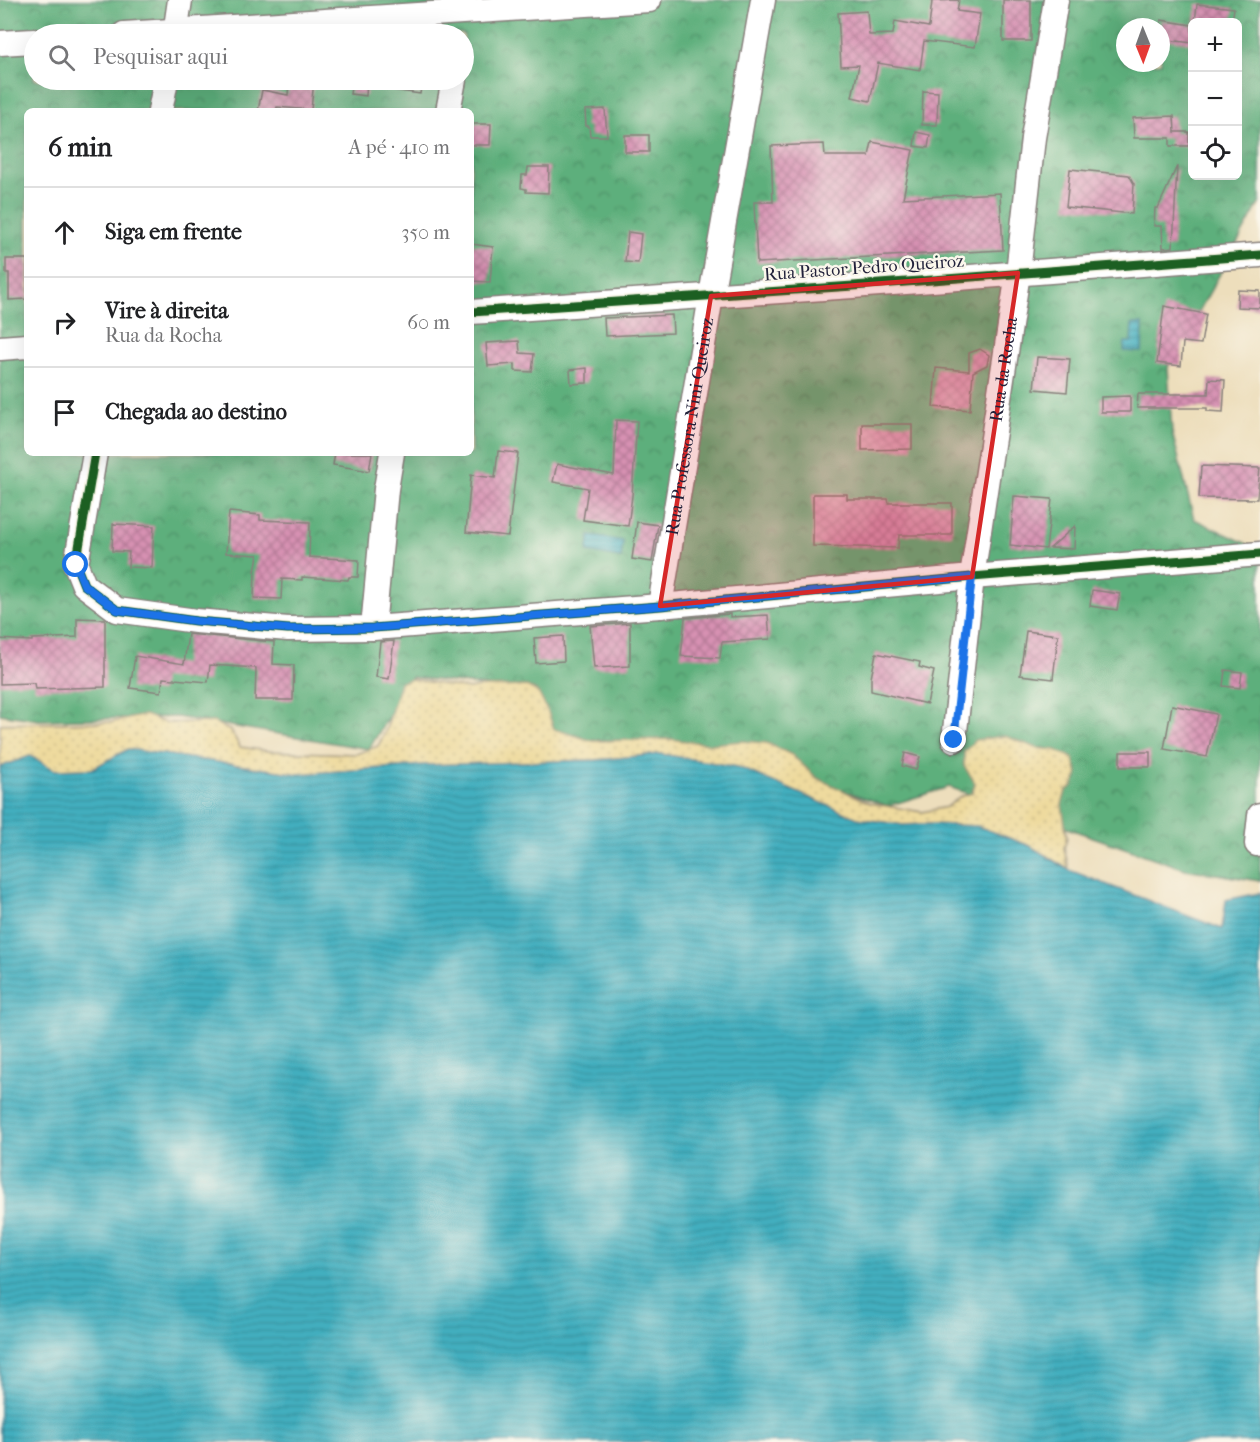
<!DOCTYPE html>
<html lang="pt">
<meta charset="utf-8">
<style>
body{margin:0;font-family:"IM FELL French Canon",serif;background:#f6f6f6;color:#202124}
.controls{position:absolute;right:18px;top:18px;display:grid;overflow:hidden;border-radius:9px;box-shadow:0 6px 24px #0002}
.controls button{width:54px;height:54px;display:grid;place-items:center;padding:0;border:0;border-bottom:2px solid #e0e0e0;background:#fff;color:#202124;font:30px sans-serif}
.compass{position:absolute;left:1116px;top:18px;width:54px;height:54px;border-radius:50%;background:#fff;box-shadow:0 6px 24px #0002;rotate:179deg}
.stop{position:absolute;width:18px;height:18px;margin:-14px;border:4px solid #1a73e8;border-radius:50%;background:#fff}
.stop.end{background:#1a73e8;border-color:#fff;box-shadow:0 2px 6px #0008}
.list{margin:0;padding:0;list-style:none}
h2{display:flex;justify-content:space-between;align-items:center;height:78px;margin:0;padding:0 24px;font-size:26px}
h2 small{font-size:20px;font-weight:400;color:#757577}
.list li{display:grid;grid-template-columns:39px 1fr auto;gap:18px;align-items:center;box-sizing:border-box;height:90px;padding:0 24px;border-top:2px solid #e0e0e0}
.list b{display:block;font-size:22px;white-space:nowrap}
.list p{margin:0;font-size:20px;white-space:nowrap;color:#757577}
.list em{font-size:20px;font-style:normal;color:#757577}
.icon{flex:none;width:33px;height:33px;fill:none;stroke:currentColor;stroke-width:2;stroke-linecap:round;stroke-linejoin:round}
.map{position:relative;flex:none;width:1260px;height:1442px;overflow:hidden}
.search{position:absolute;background:#fff;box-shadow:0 6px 24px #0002;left:24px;top:24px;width:450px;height:66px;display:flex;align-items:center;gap:15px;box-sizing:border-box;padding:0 21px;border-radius:33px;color:#757577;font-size:22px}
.panel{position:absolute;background:#fff;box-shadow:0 6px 24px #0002;left:24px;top:108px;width:450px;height:348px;border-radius:9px}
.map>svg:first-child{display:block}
</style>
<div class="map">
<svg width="1260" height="1442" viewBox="0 0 1260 1442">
<defs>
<pattern id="forest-crowns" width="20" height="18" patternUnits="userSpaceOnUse" patternTransform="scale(1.5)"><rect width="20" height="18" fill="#5daf7b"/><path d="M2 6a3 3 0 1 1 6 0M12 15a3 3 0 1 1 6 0" fill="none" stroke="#4c8e66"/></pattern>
<pattern id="sand-dots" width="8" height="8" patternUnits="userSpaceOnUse" patternTransform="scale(1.5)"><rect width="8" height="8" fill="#eeda9e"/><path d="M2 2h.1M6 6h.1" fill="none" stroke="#ccbb89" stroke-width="1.8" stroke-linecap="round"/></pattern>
<pattern id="water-rules" width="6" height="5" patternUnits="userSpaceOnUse" patternTransform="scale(1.5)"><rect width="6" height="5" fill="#42afbf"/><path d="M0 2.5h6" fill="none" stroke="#378e9c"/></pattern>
<pattern id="building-cross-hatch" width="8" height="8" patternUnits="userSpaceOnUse" patternTransform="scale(1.5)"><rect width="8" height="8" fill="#d791b2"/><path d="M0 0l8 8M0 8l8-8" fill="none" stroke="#ae7692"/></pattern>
</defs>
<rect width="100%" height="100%" fill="#fbf7ec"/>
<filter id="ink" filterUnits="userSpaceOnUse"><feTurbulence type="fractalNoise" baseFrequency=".0167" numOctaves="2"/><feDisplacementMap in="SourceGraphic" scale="12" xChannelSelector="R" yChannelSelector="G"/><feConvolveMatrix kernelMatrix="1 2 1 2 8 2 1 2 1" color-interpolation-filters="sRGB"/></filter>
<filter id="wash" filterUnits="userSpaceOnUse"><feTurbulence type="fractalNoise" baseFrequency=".008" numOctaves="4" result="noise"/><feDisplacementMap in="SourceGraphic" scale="24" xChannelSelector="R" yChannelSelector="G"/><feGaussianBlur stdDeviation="1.35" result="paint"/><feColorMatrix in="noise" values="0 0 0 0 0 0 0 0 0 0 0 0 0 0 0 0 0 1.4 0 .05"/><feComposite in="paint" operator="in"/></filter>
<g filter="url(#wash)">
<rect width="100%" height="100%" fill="#eddebc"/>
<!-- forest -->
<path fill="url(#forest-crowns)" stroke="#40685b" stroke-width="1.5" fill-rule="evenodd" d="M0,0h1260v202l-92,165 4,65 22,87 66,31v331l-75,-12 -236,-82 -61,19 -177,-62 -166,-6 -20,-47 -113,-14 -43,72 -192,-32 -138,3 -39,-6zM1192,22h46v154h-46zM1125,27h36v36h-36zM34,34h430v46h-430zM27,111h444v342h-444z"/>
<!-- sand -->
<path fill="url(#sand-dots)" stroke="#887e6c" stroke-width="1.5" d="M412,679l57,10 10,-2 48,-1 11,6 10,20 6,17 39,12 77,-2 41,5 31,-3 25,2 25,12 25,23 53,25 52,9 25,-5 12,-10 13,-4 3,-10 -11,-17v-14l11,-12 30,-4 32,12 19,2 17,8 5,16 -5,12 -7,5 -4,14 5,32 -3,11 5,22 -39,-24 -53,-20 -48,-2 -26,1 -46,-7 -119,-51 -77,-13 -66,6 -170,5 -126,9 -171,-25 -36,20 -37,1 -25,-14 -30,11v-43l113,-2 32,-7 21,8 48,-1 17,9 9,16 28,4 88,3 22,-8 8,-16 14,-48z"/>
<!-- water -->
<path fill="url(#water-rules)" stroke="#32687d" stroke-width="1.5" d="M1132,324h11l-1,28 -18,-1 1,-9h6z
M590,536l33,5 -2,17 -34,-6z
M128,749l171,25 126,-9 170,-5 66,-6 77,13 119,51 46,7 26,-1 48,2 53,20 39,24 153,59 4,-29 34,-7v549h-1260v-675l30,-11 25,14 37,-1z"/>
<g id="blocks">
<!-- building -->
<path fill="url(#building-cross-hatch)" d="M959,0l-2,11 23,3 -5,33 -51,-6 -4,29 -42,-7 -8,38 -18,-4 7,-32 -18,1 -3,-53 29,-2 2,24 24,-1 2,-13 34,6 3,-26z
M1003,0h28v41h-28z
M1197,4l37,4 -2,14h-37z
M1161,20l31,5v18l-31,-4z
M298,80h16l-3,30 -34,-3 -1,4h-18l4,-21 26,5 1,-13 9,1z
M352,80h15l-1,16 -16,-2z
M379,80h43l-2,14 -41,-6z
M923,91l15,1 -1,33h-15z
M605,109l2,27h-17l-1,-10h-3l-1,-16z
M1174,116l1,16h14v14h-19v-8h-36l-1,-20z
M472,124h19l-1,21h-19z
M916,132l14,3 -2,13 -14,-2z
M625,135h24v17h-24z
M872,142l41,8 -10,48 97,-5 3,57 -246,13 -3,-61h19l-2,-56 53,-2 1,12h44z
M1177,166l-4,81 -10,1 -1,-22h-8l1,-18h3z
M528,167h21l-1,26 -22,-1v-3l-5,-1 1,-13h5z
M1070,169l59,6 5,9 -2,30 -66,-7z
M628,232l13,2 -3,29 -13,-1z
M471,244l22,3 -3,35 -19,-1z
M6,259h21v40l-18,1v-27h-3z
M1238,290l22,1v17l-23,-1z
M1164,306l42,8 -5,30 -18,-2 -2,24 -24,-3z
M672,315l1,18 -68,3 -1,-18z
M519,341l1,12 14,1 -2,18 -17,-1v-7l-27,2 -2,-23z
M980,349l9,6 -2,10 -14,7 -3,38 -37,-3 3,-39 33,3v-18z
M1037,357l33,2 -3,33 -33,-3z
M587,368v15l-16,1 -1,-14z
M1209,379l16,1 -2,32 -16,-1v-3h-70l1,-14h70z
M1130,396v16h-29v-15z
M616,420l21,1 -5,75 -4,30 -45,-6 5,-32 -35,-6 4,-18 57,11z
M862,424h50v25l-50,1z
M498,451l20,2 -10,83 -42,-4 5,-57 24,3z
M335,453h37l-3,18 -36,-6z
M1201,466l59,2 -3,31 -58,-1z
M813,494h34v5h41l1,4h63v32h-53l-1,13 -85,-2z
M1014,496l38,3 -6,50 -36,-4z
M229,512l31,3v5l50,2 -1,35 50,3 -1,17h-9l-1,3 -46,-3v3l-20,-1 -1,20 -27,-1 1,-26 3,-17 -32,-2z
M637,522l21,3 -6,37 -20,-3z
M113,524l41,2 -2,42 -24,-1 1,-15 -17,-1z
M1075,526l-1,23 -24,-1z
M1092,590l28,4 -3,16 -27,-4z
M730,614v3l38,-2 2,24 -48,3 -2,16 -39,-2 4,-38z
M77,618l28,1v68l-70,2 -1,-6 -34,1v-45l32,2v-2l45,-2z
M630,623v43l-36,2 -4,-42z
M1026,631l32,4 -5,44 -33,-4z
M188,634l86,8 -1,22 21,1 -1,35h-38l1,-32 -46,-3 -2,17 -45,-4 -2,14 -31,-4 5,-32 49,8z
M563,636l1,25 -28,2 -2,-25z
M394,641l-5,38 -13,-2 4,-35z
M876,653l44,9 -1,5 15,4 -7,33 -56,-13v-13z
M1225,670l17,2 -2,16 -17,-2z
M1172,705l44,9 -9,43 -43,-8z
M1120,752h30v15h-30z
M905,753l15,4 -4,13 -14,-4z"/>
</g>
</g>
<g filter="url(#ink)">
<use href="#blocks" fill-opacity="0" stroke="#88807c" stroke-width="1.5"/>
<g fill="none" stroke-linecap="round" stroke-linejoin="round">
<defs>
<g id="minor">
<path d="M124,34l525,-34"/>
<path d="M175,34l5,-34"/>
<path d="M0,43l34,-2"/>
<path d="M160,111l6,-31"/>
<path d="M448,111l6,-31"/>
<path d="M471,312l382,-26 407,-31"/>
<path d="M0,348l27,-2"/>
<path d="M95,453l-19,112 8,20 33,25 79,11 92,8 85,-1 287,-22 312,-29 288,-23"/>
<path id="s1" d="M660,606l51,-310 52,-296"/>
<path d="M373,628l13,-139 6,-36"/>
<path id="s2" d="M954,740l18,-163 46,-304 15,-135 23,-138"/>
<path d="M1257,844l3,-29"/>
</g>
</defs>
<!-- minor casing -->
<use href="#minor" stroke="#88807c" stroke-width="27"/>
<!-- minor -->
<use href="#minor" stroke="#fff" stroke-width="24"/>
<defs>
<path id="cycleway" d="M471,312l382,-26 407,-31
M95,453l-19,112 8,20 33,25 79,11 92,8 85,-1 287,-22 312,-29 288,-23"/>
</defs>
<!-- cycleway casing -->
<use href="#cycleway" stroke="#fbf7ec" stroke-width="13"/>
<!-- cycleway -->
<use href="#cycleway" stroke="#1b5e20" stroke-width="9"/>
</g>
</g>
<g fill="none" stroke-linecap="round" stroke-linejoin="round" filter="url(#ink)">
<!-- route -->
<path stroke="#1a73e8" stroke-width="8" d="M76,565l8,20 33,25 79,11 92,8 85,-1 287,-22 312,-29 -18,163"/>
</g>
<!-- marked area -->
<path fill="#d62828" fill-opacity="0.2" stroke="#d62828" stroke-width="4.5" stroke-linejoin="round" d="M1018,273l-46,304 -312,29 51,-310z"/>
<g text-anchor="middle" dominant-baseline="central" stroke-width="5" stroke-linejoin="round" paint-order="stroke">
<!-- street labels -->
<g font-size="18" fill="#22223b" stroke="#fbf7ec">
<text transform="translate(864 268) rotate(-4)">Rua Pastor Pedro Queiroz</text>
<text stroke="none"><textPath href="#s2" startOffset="374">Rua da Rocha</textPath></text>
<text stroke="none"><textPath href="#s1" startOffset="182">Rua Professora Nini Queiroz</textPath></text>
</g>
</g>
</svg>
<div class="controls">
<button>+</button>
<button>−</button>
<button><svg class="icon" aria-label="locate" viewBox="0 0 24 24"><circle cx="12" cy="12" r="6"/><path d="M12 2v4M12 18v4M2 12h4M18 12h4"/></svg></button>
</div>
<svg class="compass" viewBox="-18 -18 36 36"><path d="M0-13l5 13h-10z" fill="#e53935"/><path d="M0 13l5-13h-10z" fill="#757577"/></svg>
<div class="stop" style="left:76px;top:565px"></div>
<div class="stop end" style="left:954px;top:740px"></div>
<div class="search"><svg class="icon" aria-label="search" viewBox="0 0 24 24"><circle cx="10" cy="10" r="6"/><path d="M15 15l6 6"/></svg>Pesquisar aqui</div>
<section class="panel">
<h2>6 min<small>A pé · 410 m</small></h2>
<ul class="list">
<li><svg class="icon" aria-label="ahead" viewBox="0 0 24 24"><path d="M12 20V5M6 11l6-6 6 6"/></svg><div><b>Siga em frente</b></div><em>350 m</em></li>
<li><svg class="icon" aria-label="right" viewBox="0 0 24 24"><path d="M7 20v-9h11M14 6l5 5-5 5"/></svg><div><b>Vire à direita</b><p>Rua da Rocha</p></div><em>60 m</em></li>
<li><svg class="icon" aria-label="arrive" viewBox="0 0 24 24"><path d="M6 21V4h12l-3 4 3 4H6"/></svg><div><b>Chegada ao destino</b></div></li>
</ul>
</section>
</div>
